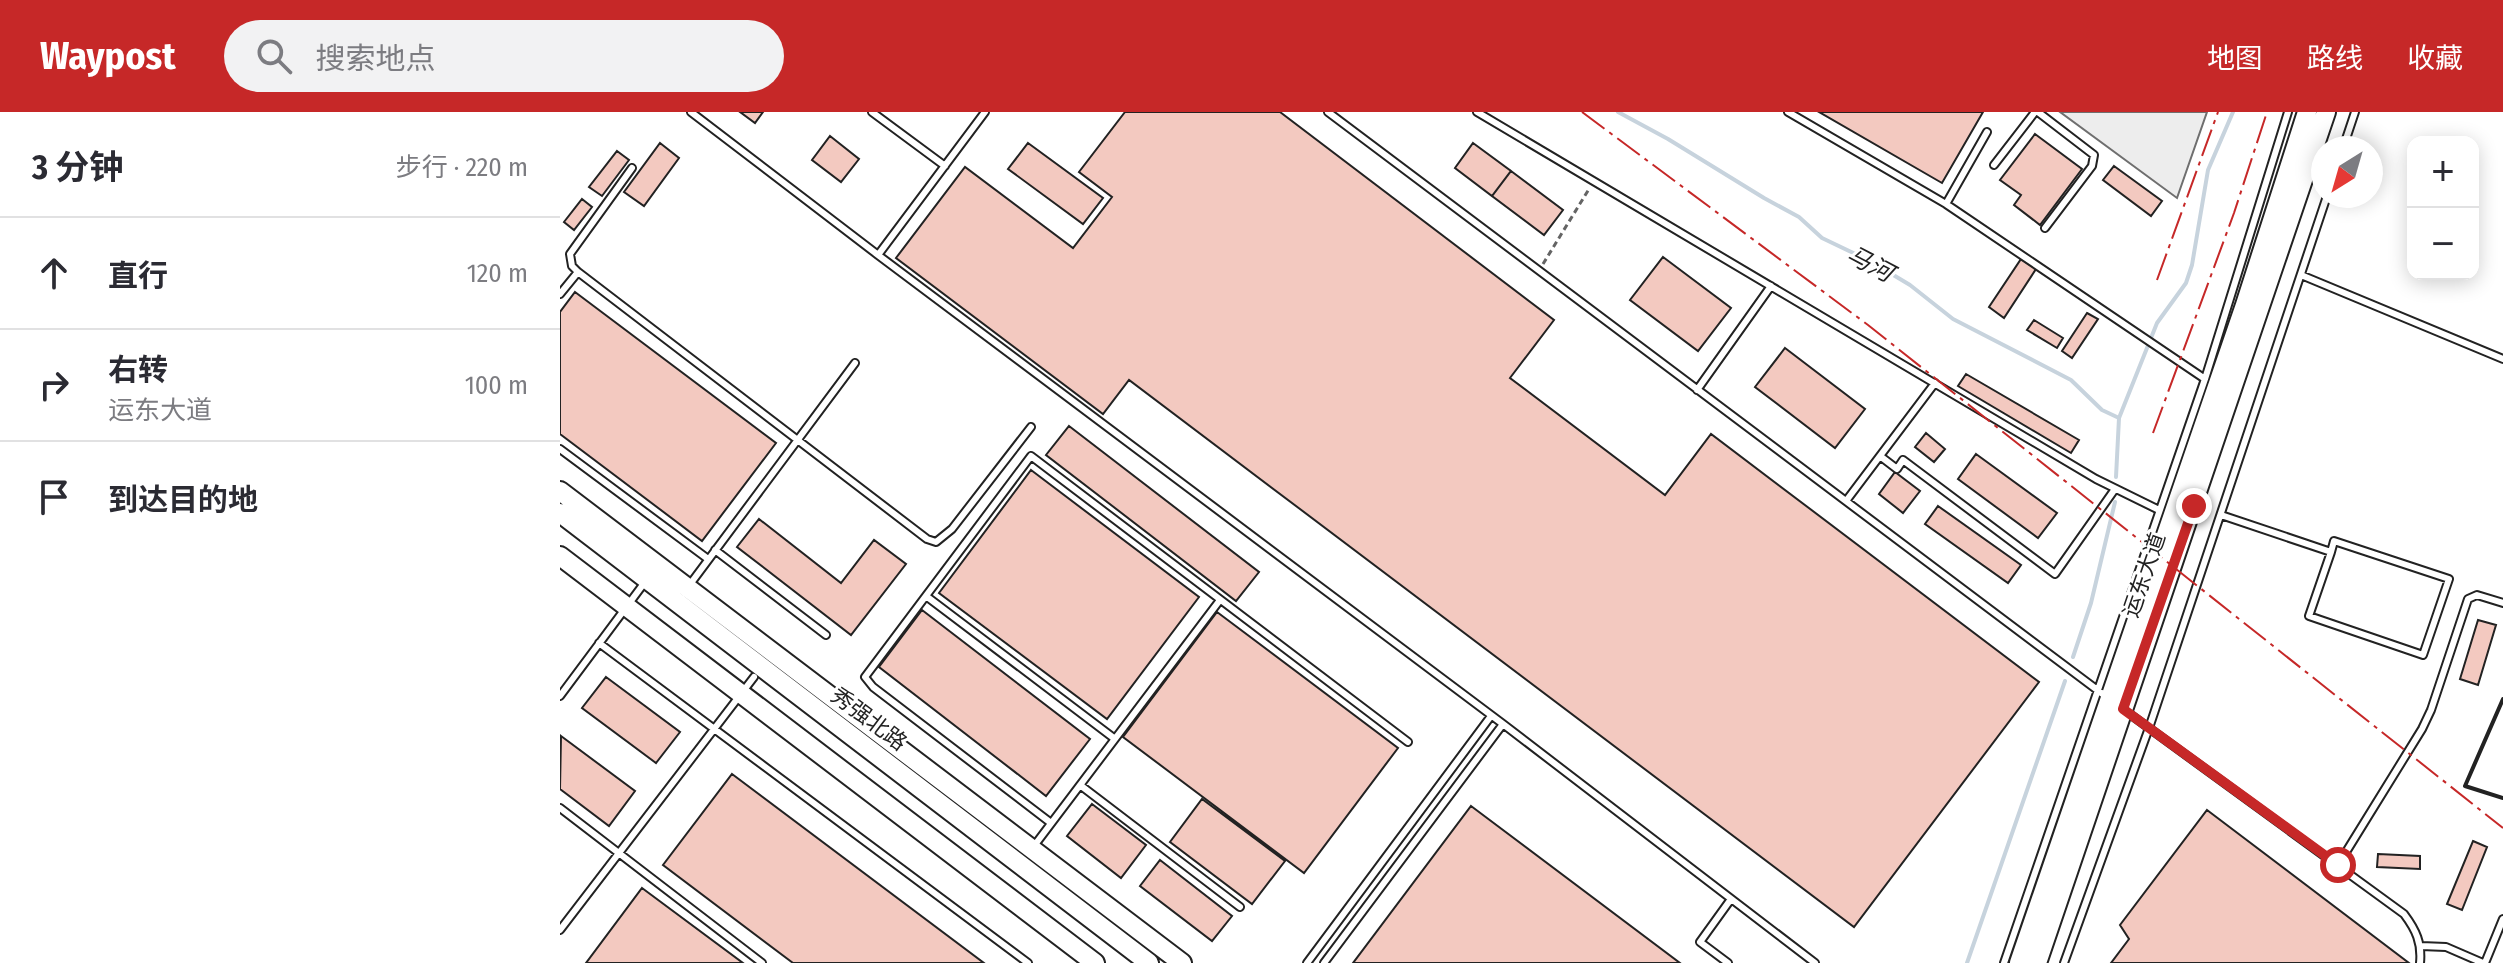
<!DOCTYPE html>
<html lang="zh">
<meta charset="utf-8">
<style>
body{margin:0;font-family:"Fira Sans Condensed","Noto Sans SC",sans-serif;background:#f2f2f3;color:#2b2b33}
.controls{position:absolute;right:24px;top:24px;display:grid;overflow:hidden;border-radius:16px;box-shadow:0 4px 20px #0003}
.controls button{width:72px;height:72px;display:grid;place-items:center;padding:0;border:0;border-bottom:2px solid #e1e1e2;background:#fff;color:#2b2b33;font:40px sans-serif}
.compass{position:absolute;left:1751px;top:24px;width:72px;height:72px;border-radius:50%;background:#fff;box-shadow:0 4px 20px #0003;rotate:217deg}
.stop{position:absolute;width:24px;height:24px;margin:-18px;border:6px solid #c62828;border-radius:50%;background:#fff}
.stop.end{background:#c62828;border-color:#fff;box-shadow:0 2px 8px #0008}
.list{margin:0;padding:0;list-style:none}
h2{display:flex;justify-content:space-between;align-items:center;height:104px;margin:0;padding:0 32px;font-size:34px}
h2 small{font-size:26px;font-weight:400;color:#7c7c81}
.list li{display:grid;grid-template-columns:52px 1fr auto;gap:24px;align-items:center;box-sizing:border-box;height:112px;padding:0 32px;border-top:2px solid #e1e1e2}
.list b{display:block;font-size:30px;white-space:nowrap}
.list p{margin:0;font-size:26px;white-space:nowrap;color:#7c7c81}
.list em{font-size:26px;font-style:normal;color:#7c7c81}
.icon{flex:none;width:44px;height:44px;fill:none;stroke:currentColor;stroke-width:2;stroke-linecap:round;stroke-linejoin:round}
.map{position:relative;flex:none;width:1943px;height:851px;overflow:hidden}
header{display:flex;align-items:center;gap:48px;box-sizing:border-box;height:112px;padding:0 40px;background:#c62828;color:#fff}
header strong{font-size:38px}
nav{display:flex;gap:44px;margin-inline-start:auto;font-size:28px}
.search{width:560px;height:72px;background:#f2f2f3;display:flex;align-items:center;gap:20px;box-sizing:border-box;padding:0 28px;border-radius:44px;color:#7c7c81;font-size:30px}
main{display:flex}
aside{flex:1;background:#fff}
.map>svg:first-child{display:block}
</style>
<header>
<strong>Waypost</strong>
<div class="search"><svg class="icon" aria-label="search" viewBox="0 0 24 24"><circle cx="10" cy="10" r="6"/><path d="M15 15l6 6"/></svg>搜索地点</div>
<nav><a>地图</a><a>路线</a><a>收藏</a></nav>
</header>
<main>
<aside>
<h2>3 分钟<small>步行 · 220 m</small></h2>
<ul class="list">
<li><svg class="icon" aria-label="ahead" viewBox="0 0 24 24"><path d="M12 20V5M6 11l6-6 6 6"/></svg><div><b>直行</b></div><em>120 m</em></li>
<li><svg class="icon" aria-label="right" viewBox="0 0 24 24"><path d="M7 20v-9h11M14 6l5 5-5 5"/></svg><div><b>右转</b><p>运东大道</p></div><em>100 m</em></li>
<li><svg class="icon" aria-label="arrive" viewBox="0 0 24 24"><path d="M6 21V4h12l-3 4 3 4H6"/></svg><div><b>到达目的地</b></div></li>
</ul>
</aside>
<div class="map">
<svg width="1943" height="851" viewBox="0 0 1943 851">
<rect width="100%" height="100%" fill="#fff"/>
<!-- parking -->
<path fill="#ededed" stroke="#6f6f6f" stroke-width="2" d="M1500,0h147l-30,86z"/>
<g fill="none" stroke-linecap="round" stroke-linejoin="round">
<!-- stream -->
<path stroke="#c7d3dd" stroke-width="4" d="M1058,0l50,27 96,59 35,19 23,21 48,23 40,24 43,34 118,61 31,30 17,8
M1556,365l3,-59 38,-95 29,-40 6,-18 16,-95 25,-58
M1513,545l18,-54 24,-101
M1407,851l98,-282"/>
</g>
<!-- building -->
<path fill="#f3c9c0" stroke="#222" stroke-width="2" d="M180,0h23l-8,11z
M565,0h155l274,208 -44,58 155,117 46,-61 328,248 -185,245 -725,-547 -26,34 -207,-156 69,-91 108,81 39,-51 -33,-25z
M1259,0h164l-41,71z
M1475,22l47,35 -42,56 -26,-20 7,-10 -21,-15z
M270,24l29,23 -18,23 -29,-22z
M100,31l19,15 -35,48 -20,-14z
M468,31l75,55 -20,26 -75,-55z
M913,31l38,28 -19,25 -37,-28z
M57,39l12,9 -27,36 -13,-9z
M1554,54l48,35 -11,15 -48,-36z
M951,59l52,39 -19,25 -52,-39z
M22,87l10,8 -18,23 -10,-8z
M1103,145l68,51 -33,43 -68,-51z
M1461,147l15,10 -32,49 -15,-11z
M15,180l201,151 -74,98 -142,-107v-122z
M1527,201l11,6 -26,39 -10,-7z
M1474,208l29,18 -6,10 -30,-18z
M1225,236l80,61 -30,39 -80,-61z
M1406,262l113,66 -8,13 -113,-67z
M509,314l190,146 -23,29 -190,-146z
M1366,321l19,16 -11,13 -19,-15z
M1416,342l81,59 -19,25 -80,-59z
M471,358l168,127 -92,122 -168,-126z
M1335,360l25,19 -17,22 -24,-19z
M1378,394l83,59 -13,18 -83,-59z
M199,407l82,64 33,-43 32,24 -55,71 -114,-88z
M362,498l168,129 -44,57 -167,-129z
M657,500l181,136 -94,125 -181,-136z
M1918,508l18,5 -18,60 -18,-6z
M46,565l74,55 -24,31 -74,-55z
M1,624l74,55 -26,35 -49,-37z
M172,662l252,189h-191l-130,-98z
M642,687l83,62 -33,43 -82,-62z
M532,692l54,41 -25,33 -54,-42z
M911,694l209,157h-327z
M1647,698l202,153h-298l18,-24 -9,-14z
M1913,729l14,6 -25,63 -15,-6z
M1818,742l42,2v13l-43,-2z
M600,748l72,56 -20,25 -72,-55z
M82,776l101,75h-157z"/>
<g fill="none" stroke-linecap="round" stroke-linejoin="round">
<defs>
<path id="lane" d="M131,0l187,143
M312,0l73,54
M425,0l-107,143 625,469 312,239
M768,0l780,586
M917,0l619,367 63,31
M1228,0l158,92 259,175
M1478,0l56,43 -2,11 -47,62
M1783,36l12,-36
M1434,53l41,-53
M1386,92l41,-72
M18,160l349,267 9,3 16,-13 79,-102
M1741,163l202,84
M0,182l18,-22 -6,-6 -2,-12 62,-86
M1137,278l74,-104
M0,337l148,110
M1320,344l17,13 6,-9 152,114 60,-85
M1286,389l89,-118
M1661,403l110,37 -22,64 114,39 26,-76 -115,-38 -3,11
M155,438l111,85
M128,475l167,-224
M366,484l189,143
M39,531l429,320
M0,584l85,-114
M1567,600l277,202c12,16 18,29 16,49
M520,673l160,122
M0,696l202,155
M491,711l-178,-136 -8,-10 166,-221 377,286
M474,734l186,-246
M1778,753l84,-136 9,-19 37,-111 9,-4 26,8
M0,818l194,-253
M1861,834l25,1 37,16
M747,851l184,-247
M764,851l179,-239
M1168,851l-28,-21 31,-43
M1444,851l201,-584 83,-267
M1504,851l85,-235 178,-532
M1925,851l18,-44"/>
<path id="secondary" d="M0,379l622,472
M0,401l589,450
M0,444l535,407
M1459,851l226,-658 62,-193
M1477,851l289,-851"/>
</defs>
<!-- lane casing -->
<use href="#lane" stroke="#222" stroke-width="10"/>
<!-- secondary casing -->
<use href="#secondary" stroke="#222" stroke-width="22"/>
<!-- path -->
<path stroke="#646464" stroke-width="3" stroke-dasharray="6 4" stroke-linecap="butt" d="M983,152l46,-75"/>
<!-- lane -->
<use href="#lane" stroke="#fff" stroke-width="6"/>
<!-- secondary -->
<use href="#secondary" stroke="#fff" stroke-width="18"/>
<!-- wall -->
<path stroke="#222" stroke-width="4" d="M1943,587l-38,87 38,12"/>
<!-- power -->
<path stroke="#c62828" stroke-width="2" stroke-dasharray="28 6 4 6" stroke-linecap="butt" d="M1022,0l286,213 635,503
M1597,168l61,-168
M1593,321l81,-220 33,-101"/>
</g>
<g fill="none" stroke-linecap="round" stroke-linejoin="round">
<!-- route -->
<path stroke="#c62828" stroke-width="10" d="M1634,394l-71,203 215,156"/>
</g>
<g text-anchor="middle" dominant-baseline="central" stroke-width="6" stroke-linejoin="round" paint-order="stroke">
<!-- street labels -->
<g font-size="22" fill="#222" stroke="#fff">
<text transform="translate(1584 463) rotate(-71)">运东大道</text>
<text transform="translate(309 607) rotate(37)">秀强北路</text>
</g>
<!-- water labels -->
<g font-size="24" font-style="italic" fill="#222" stroke="#fff">
<text transform="translate(1310 152) rotate(28)">马河</text>
</g>
</g>
</svg>
<div class="controls">
<button>+</button>
<button>−</button>
</div>
<svg class="compass" viewBox="-18 -18 36 36"><path d="M0-13l5 13h-10z" fill="#e53935"/><path d="M0 13l5-13h-10z" fill="#7c7c81"/></svg>
<div class="stop" style="left:1778px;top:753px"></div>
<div class="stop end" style="left:1634px;top:394px"></div>
</div>
</main>
